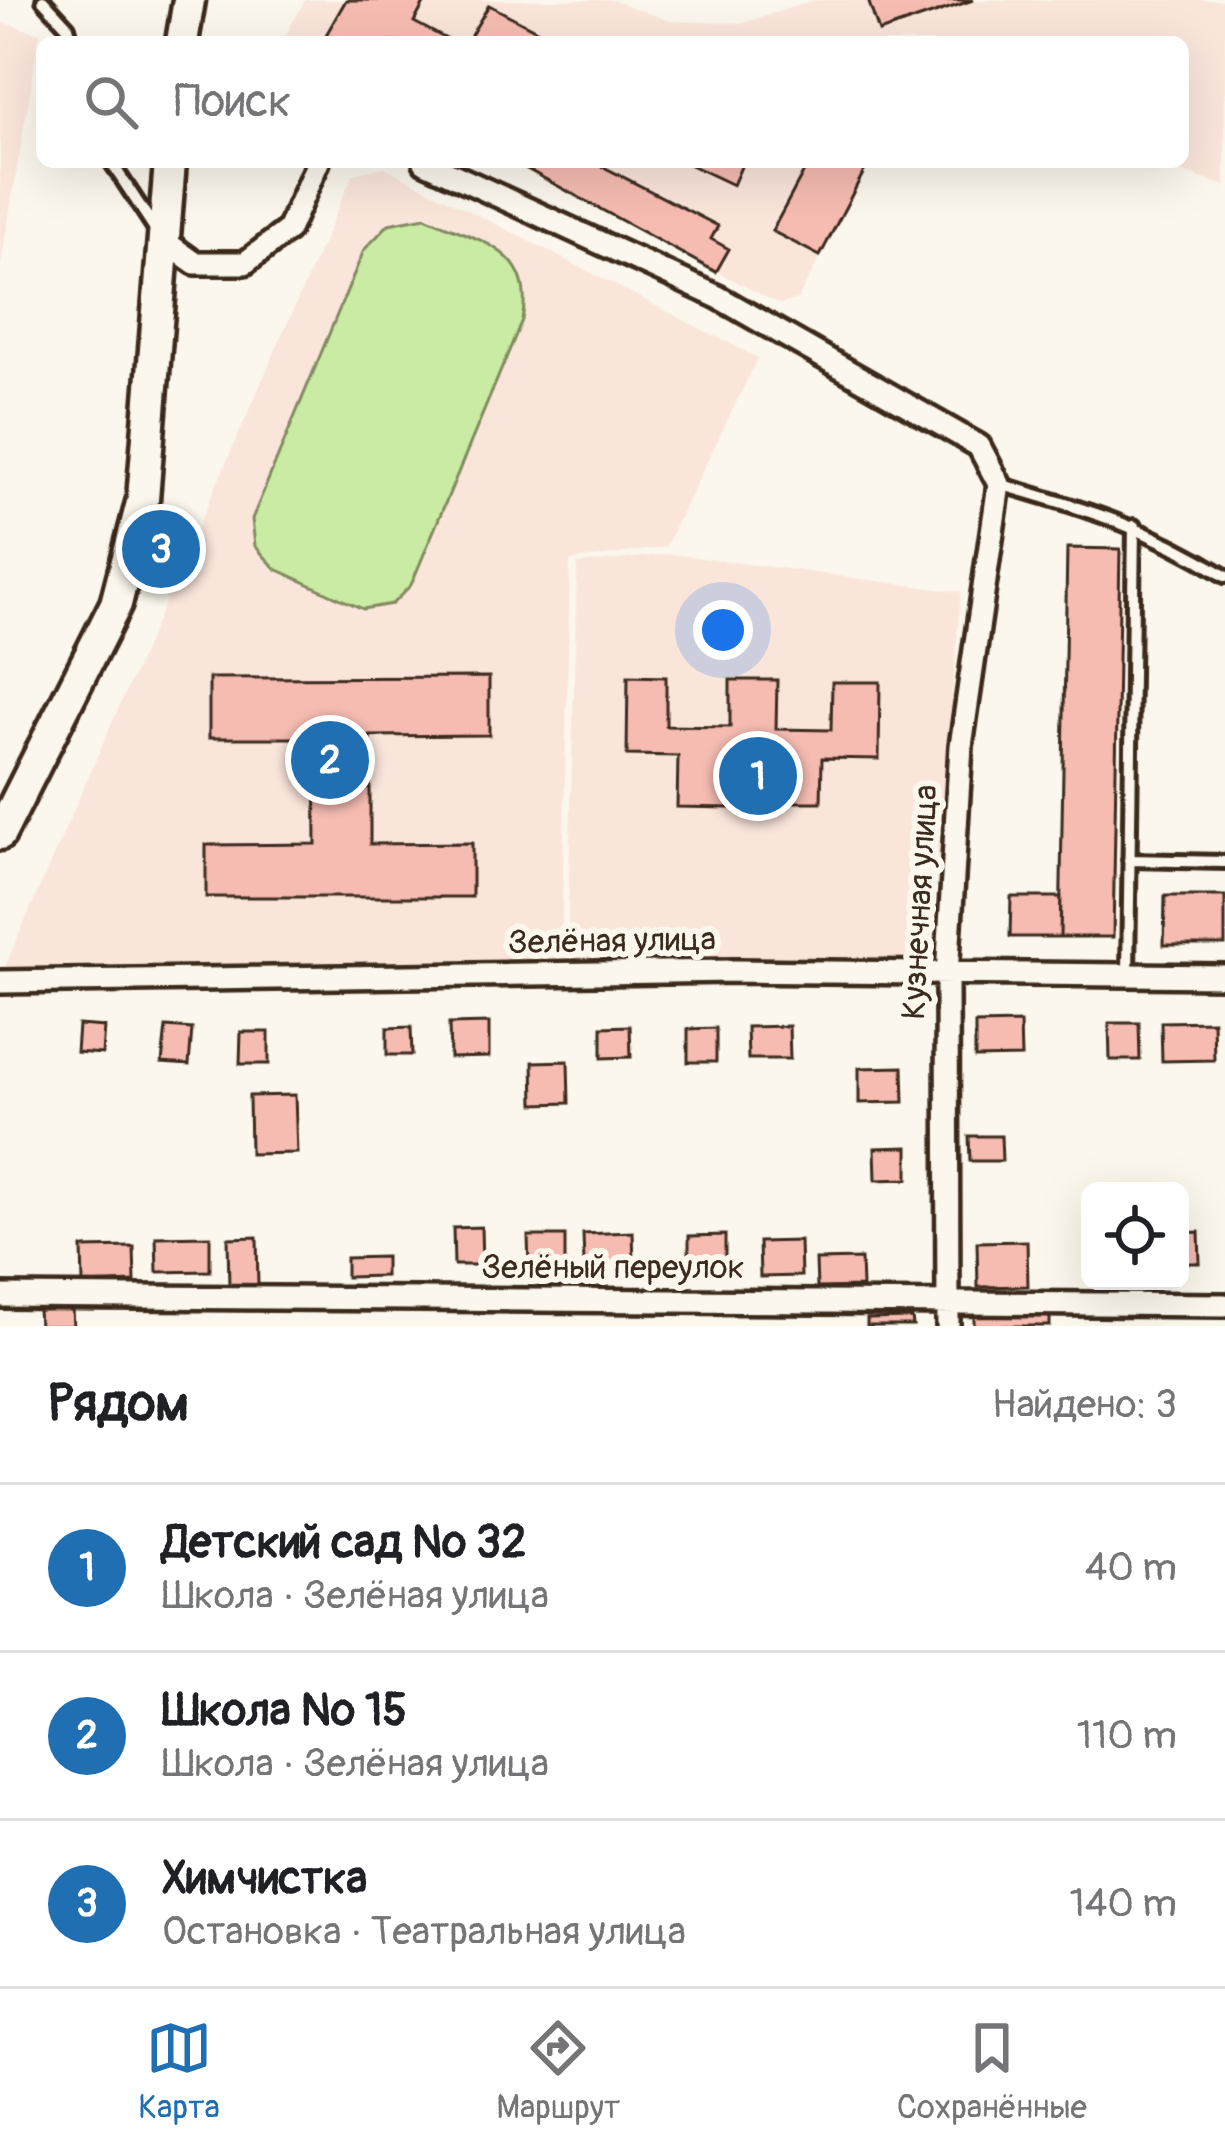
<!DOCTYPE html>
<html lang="ru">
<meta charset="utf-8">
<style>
body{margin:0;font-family:Pangolin,sans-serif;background:#f6f6f6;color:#202124}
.controls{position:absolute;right:36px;bottom:36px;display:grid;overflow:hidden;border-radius:18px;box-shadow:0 12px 48px #0002}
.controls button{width:108px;height:108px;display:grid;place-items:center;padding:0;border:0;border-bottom:3px solid #e0e0e0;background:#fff;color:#202124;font:60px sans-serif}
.you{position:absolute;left:723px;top:630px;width:42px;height:42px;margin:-30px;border:9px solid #fff;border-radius:50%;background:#1a73e8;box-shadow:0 0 0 18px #1a73e833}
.badge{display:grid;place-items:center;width:78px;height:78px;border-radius:50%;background:#1f6fb2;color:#fff;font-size:39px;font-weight:700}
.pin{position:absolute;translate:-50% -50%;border:6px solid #fff;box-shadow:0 3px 12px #0006}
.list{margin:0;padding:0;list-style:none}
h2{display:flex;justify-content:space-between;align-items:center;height:156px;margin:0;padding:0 48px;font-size:51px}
h2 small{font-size:39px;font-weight:400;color:#757577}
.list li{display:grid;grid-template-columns:78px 1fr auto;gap:36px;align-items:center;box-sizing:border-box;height:168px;padding:0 48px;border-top:3px solid #e0e0e0}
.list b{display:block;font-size:45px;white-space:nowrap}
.list p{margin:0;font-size:39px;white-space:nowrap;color:#757577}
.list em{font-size:39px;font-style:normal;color:#757577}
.icon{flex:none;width:66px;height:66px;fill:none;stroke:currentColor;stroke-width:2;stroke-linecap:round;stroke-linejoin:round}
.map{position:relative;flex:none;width:1225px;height:1326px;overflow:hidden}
.search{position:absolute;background:#fff;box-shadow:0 12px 48px #0002;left:36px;right:36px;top:36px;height:132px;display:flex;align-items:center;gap:30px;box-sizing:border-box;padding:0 42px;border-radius:18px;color:#757577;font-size:45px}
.sheet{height:660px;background:#fff}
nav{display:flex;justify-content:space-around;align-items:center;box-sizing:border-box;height:168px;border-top:3px solid #e0e0e0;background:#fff;font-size:33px;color:#757577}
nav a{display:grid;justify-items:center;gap:6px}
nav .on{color:#1f6fb2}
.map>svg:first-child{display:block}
</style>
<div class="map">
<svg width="1225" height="1326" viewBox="0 0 1225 1326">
<rect width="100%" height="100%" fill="#fbf7ec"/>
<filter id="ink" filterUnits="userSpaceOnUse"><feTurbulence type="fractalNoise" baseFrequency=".00833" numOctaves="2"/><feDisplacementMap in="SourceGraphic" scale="24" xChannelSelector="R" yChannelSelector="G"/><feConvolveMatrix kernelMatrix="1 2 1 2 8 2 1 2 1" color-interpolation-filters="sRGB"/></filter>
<g filter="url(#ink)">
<!-- built -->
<path fill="#fae5db" d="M305,0h307l58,21 73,2 73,-23h409v186l-72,-24h30v-120h-901z
M0,22l40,11 -40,236z
M508,162h362l-72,137 -19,5z
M384,167l374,191 -93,189 -95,14 -9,399 -558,11 350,-797z
M672,554l289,38 -31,368 -363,1 10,-397z"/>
<!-- green -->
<path fill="#caeba4" stroke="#828a61" stroke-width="3" d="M425,217c53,24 112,32 97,103l-111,265 -19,19 -29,5 -87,-40 -21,-23 -3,-27 112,-269 25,-26z"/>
<!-- building -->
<path fill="#f6bcb2" stroke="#3b2a1e" stroke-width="3" d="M346,0h80l-12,22 38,20h-130z
M868,0h105l-94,32z
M489,5l55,29 -4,8h-73z
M514,162h80l124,64 -7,13 18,10 -13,23z
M684,162h59l-10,23z
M809,162h60l-49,94 -48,-25z
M1067,548l53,1 -7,388h-53z
M628,676l38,1v49l64,1v-47h47l-1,49 55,1 1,-48h48l-1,77 -57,-1 -1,44h-49v-40h-41l-1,46 -53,-1 1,-51 -51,-1z
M489,677v58l-119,1v108l102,-1v54h-266v-52l110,-1 -1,-106h-106v-60z
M1165,896h60v49h-61z
M1011,897h50l-1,40h-50z
M1213,1021l1,39 -52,1 -1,-39z
M489,1023v34l-39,1 -1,-34z
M1020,1023l1,34 -46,1v-34z
M1109,1023h30l1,37h-30z
M78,1025l26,2 -2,27 -26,-2z
M630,1026l1,31 -29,1v-31z
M789,1026l1,33h-42l-1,-32z
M166,1027l26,2 -3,36 -27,-2z
M411,1027l1,28h-25v-27z
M716,1028v34h-28v-33z
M241,1032h28v32h-29z
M568,1061l1,42 -35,1 -1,-42z
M903,1067l1,35 -45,1v-35z
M295,1095l2,58 -47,1 -1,-58z
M969,1136h32l1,25h-32z
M908,1147v32l-32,1 -1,-32z
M481,1227l1,38h-28l-1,-37z
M633,1232l1,32h-50l-1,-30z
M1199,1232l1,31h-20v-30z
M725,1235v30l-36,1v-30z
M210,1236v35l-53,1 -1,-35z
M528,1236h37v31h-36z
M257,1237l1,50h-29l-1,-49z
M800,1241l1,35 -41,1 -1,-35z
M1027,1241l1,45 -50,1 -1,-45z
M134,1247l1,35 -52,2 -1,-36z
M385,1257v19l-39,1v-19z
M861,1259l1,28 -45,1 -1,-28z
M72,1309l1,17h-34l-1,-16z
M1050,1315v11h-76v-10z
M912,1318l1,8h-46v-7z"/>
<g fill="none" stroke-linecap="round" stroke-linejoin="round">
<defs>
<path id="service" d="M43,0l25,27 4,15
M111,162l44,67
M999,484c84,24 151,44 226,92
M1129,860l96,2
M1128,975l6,-449"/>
<path id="minor" d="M425,162l293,135 261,149 20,38 -38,262 -14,229 1,351
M164,241l31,22h50l43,-33 30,-68
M0,982l734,-11 491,5
M0,1296l1225,9"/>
<path id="secondary" d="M182,42l7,-42
M0,834l116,-230 27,-105 27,-337"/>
</defs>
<!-- service casing -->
<use href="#service" stroke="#3b2a1e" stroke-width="20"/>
<!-- minor casing -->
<use href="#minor" stroke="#3b2a1e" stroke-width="30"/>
<!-- secondary casing -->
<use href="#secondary" stroke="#3b2a1e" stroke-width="39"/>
<!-- service -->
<use href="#service" stroke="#fbf7ec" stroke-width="10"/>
<!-- minor -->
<use href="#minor" stroke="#fbf7ec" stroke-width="21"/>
<!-- secondary -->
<use href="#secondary" stroke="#fbf7ec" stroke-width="30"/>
</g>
</g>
<g text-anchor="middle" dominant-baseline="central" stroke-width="12" stroke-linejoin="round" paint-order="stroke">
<!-- street labels -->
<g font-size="33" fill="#3b2a1e" stroke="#fbf7ec">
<text transform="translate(920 902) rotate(-87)">Кузнечная улица</text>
<text transform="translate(612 941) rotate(-1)">Зелёная улица</text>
<text x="613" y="1267">Зелёный переулок</text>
</g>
</g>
</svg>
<div class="controls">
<button><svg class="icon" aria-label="locate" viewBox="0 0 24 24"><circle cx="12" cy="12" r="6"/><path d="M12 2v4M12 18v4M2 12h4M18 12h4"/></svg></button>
</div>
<div class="you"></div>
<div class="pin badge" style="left:758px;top:776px">1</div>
<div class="pin badge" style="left:330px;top:760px">2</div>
<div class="pin badge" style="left:161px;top:549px">3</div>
<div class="search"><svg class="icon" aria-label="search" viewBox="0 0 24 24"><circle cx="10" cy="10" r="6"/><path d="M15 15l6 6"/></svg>Поиск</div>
</div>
<section class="sheet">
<h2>Рядом<small>Найдено: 3</small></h2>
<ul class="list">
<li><span class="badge">1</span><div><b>Детский сад № 32</b><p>Школа · Зелёная улица</p></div><em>40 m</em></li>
<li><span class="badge">2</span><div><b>Школа № 15</b><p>Школа · Зелёная улица</p></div><em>110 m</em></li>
<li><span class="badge">3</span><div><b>Химчистка</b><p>Остановка · Театральная улица</p></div><em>140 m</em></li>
</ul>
</section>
<nav>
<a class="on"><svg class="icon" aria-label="map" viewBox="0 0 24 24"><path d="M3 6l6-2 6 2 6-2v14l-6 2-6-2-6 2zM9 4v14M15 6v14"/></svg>Карта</a>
<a><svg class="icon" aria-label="directions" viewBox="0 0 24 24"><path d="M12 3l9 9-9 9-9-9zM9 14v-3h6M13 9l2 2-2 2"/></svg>Маршрут</a>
<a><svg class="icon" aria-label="saved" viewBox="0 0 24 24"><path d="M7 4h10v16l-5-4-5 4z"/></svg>Сохранённые</a>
</nav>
